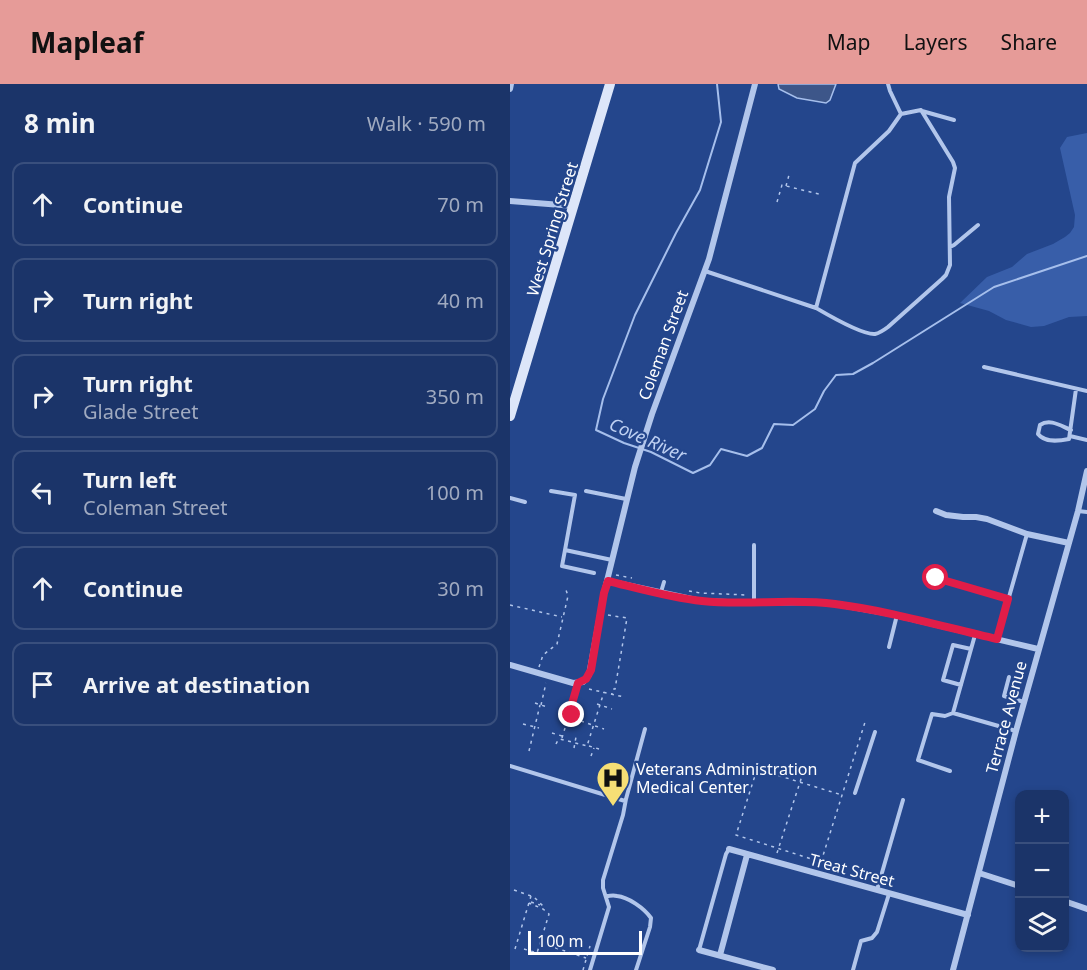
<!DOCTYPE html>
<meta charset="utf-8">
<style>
body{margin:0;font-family:"Noto Sans",sans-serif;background:#243c6f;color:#f1f3f6}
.controls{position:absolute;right:18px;bottom:18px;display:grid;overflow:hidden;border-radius:12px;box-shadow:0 3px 9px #0003}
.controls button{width:54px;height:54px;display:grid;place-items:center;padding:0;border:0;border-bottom:2px solid #394f7d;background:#1b3469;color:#f1f3f6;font:30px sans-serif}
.scale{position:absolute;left:18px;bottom:15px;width:114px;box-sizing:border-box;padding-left:6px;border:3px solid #fff;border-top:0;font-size:16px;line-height:21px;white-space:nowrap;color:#fff;-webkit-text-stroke:4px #24468c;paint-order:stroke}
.stop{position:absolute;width:18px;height:18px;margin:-14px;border:4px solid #e11d48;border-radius:50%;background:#fff}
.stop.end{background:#e11d48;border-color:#fff;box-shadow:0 2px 6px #0008}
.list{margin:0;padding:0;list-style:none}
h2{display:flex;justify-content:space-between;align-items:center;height:78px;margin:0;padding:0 24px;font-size:26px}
h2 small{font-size:20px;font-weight:400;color:#a0aac0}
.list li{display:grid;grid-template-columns:39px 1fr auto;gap:18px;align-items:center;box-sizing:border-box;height:84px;margin:0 12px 12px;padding:0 12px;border:2px solid #394f7d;border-radius:12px}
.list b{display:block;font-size:22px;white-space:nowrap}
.list p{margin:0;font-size:20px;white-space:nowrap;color:#a0aac0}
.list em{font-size:20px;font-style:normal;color:#a0aac0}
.icon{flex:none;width:33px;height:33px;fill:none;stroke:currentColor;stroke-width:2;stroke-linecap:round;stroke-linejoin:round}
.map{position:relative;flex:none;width:577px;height:886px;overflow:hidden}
header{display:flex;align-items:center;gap:36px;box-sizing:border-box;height:84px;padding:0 30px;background:#e69b98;color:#111}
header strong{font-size:28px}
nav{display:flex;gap:33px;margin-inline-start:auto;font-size:21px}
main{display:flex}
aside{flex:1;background:#1b3469}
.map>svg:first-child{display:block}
</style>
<header>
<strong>Mapleaf</strong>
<nav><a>Map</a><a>Layers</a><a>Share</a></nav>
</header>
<main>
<aside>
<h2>8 min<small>Walk · 590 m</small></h2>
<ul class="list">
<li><svg class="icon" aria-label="ahead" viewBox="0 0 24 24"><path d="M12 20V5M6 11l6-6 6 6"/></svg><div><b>Continue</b></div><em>70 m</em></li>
<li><svg class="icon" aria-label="right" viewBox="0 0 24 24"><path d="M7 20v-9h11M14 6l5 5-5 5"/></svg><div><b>Turn right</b></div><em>40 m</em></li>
<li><svg class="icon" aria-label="right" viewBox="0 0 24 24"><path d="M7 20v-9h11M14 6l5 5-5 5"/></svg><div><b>Turn right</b><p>Glade Street</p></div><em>350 m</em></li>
<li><svg class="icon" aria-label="left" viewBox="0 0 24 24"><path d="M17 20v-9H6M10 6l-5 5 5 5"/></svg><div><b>Turn left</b><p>Coleman Street</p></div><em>100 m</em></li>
<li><svg class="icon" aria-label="ahead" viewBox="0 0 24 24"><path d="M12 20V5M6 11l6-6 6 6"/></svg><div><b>Continue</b></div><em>30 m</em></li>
<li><svg class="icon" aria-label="arrive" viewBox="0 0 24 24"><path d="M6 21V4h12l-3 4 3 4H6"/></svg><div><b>Arrive at destination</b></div></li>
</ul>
</aside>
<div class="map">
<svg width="577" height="886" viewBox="0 0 577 886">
<rect width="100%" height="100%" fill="#24468c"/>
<!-- green -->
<path fill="#385ea9" d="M577,49v183l-18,1 -25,9 -13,1 -25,-7 -17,-9 -29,-8 27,-26 25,-10 15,-13 26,-10 12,-7 5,-4 4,-6 1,-12 -15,-67 7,-11z"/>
<!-- water -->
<path fill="#3d5689" stroke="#a6bfec" stroke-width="1.5" d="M268,0h58l-6,16 -4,3 -29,-5 -18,-9z"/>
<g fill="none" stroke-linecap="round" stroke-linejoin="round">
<!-- stream -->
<path stroke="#a6bfec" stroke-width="2" d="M207,0l4,38 -21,68 -24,43 -41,82 -32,84 -7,31 28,13 27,9 42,21 17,-8 11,-16 26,7 15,-8 12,-24 19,1 22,-16 9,-18 12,-16 17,-1 20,-11 121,-76 93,-31"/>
<!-- path -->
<path stroke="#b2c6eb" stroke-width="1.5" stroke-dasharray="3 4.5" stroke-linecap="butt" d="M276,102l3,-11
M267,118l5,-17 41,10
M106,491l16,3
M179,507l11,2 47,2
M0,521l52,12
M98,531l19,3 -12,71h-2l-1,5
M29,583l4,-12 14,-11 11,-48 -2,-6
M79,605l35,8
M25,619l12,4
M87,620l15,5
M31,621l5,-22
M51,627l21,7
M71,637l23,8
M13,640l16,4
M42,649l10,3
M52,654l15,-50
M46,660l2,-4 2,-1 27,7 17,-54
M79,662l10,3
M64,664l2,-11
M19,667l11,-46
M81,672l3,-8
M249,679l-23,72 85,27 45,-143
M247,685l85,26
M267,769l25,-77
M312,776l12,5
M4,806l20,7 10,10 -1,2
M21,818l9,3
M31,859l45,15
M5,865l16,-53
M14,865l13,4 12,-39 -6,-5 -14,-6
M73,886l7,-24"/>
<!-- service -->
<path stroke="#b2c6eb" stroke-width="4" d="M412,27l32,9
M440,163l4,-2 24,-20
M195,187l111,37 39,-145 34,-32 12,-17 -11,-23 -2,-7
M306,224c12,7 46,27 59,26 5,-1 9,-4 13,-7l54,-48 4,-4 4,-10 -1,-68 6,-29 -2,-6 -32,-52 -20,4
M474,283l103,24
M561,346c-10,-4 -21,-12 -31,-5l-2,9c7,9 21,7 31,5l7,-50
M560,352l17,4
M41,407l24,4 -10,55 47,10
M76,407l40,8
M0,414l15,4
M568,427l9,1
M55,466l-3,16 32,7
M426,494l72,21
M151,508l3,-10
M244,519v-58
M487,555l30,-105
M379,563l8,-32
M499,593l-5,19 20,6
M451,601l-18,-5 10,-35 18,4
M443,629l22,-78
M0,682l115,35
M440,687l-32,-11 14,-46 13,2 8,-3 63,18
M345,709l20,-61
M367,806l26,-90
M97,812c3,0 6,-1 10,0 11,1 27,12 34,22l-1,9 -14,43
M189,866l27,-96 3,-5
M80,886l19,-63 -6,-19v-8l20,-65 3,-16 19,-70
M343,886l8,-29 11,-3 5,-6 12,-38"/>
<!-- minor -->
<path stroke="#b2c6eb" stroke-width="6" d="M0,5l1,-5
M0,117l64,5
M426,427l10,4 17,2h13l11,2 40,15 42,9
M98,497l93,20 53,2 59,-1 22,2 56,10 147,35
M0,581l63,18 10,-1 6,-7 15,-82 31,-126 17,-53 57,-155 46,-175
M219,765l239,66
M469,789l40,13
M554,817l23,8
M189,866l74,20
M210,871l27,-100
M443,886l63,-239 62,-220 9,-40"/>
<!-- secondary -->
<path stroke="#dde6f9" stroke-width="10" d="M0,332l100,-332"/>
</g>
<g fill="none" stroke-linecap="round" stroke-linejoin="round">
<!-- route -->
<path stroke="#e11d48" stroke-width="8" d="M62,631l-3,-1 9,-31 8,-4 5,-9 13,-77 4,-12c29,7 64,17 94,20 44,5 89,-3 133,3 55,7 109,23 162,35l11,-40 -72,-21"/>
</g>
<!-- icons -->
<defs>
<symbol id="hospital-pin" viewBox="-11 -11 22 30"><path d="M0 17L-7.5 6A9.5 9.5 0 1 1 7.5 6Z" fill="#f6df75" stroke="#24468c"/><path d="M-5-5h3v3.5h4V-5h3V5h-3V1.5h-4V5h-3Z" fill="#111"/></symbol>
</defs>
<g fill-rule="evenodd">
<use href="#hospital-pin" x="84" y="675" width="38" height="52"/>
</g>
<g text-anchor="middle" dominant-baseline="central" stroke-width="4.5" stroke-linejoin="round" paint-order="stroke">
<!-- street labels -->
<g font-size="16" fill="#fff" stroke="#24468c">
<text transform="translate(42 145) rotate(-73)">West Spring Street</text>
<text transform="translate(153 261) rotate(-70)">Coleman Street</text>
<text transform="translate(496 633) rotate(-75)">Terrace Avenue</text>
<text transform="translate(342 786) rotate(15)">Treat Street</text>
</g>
<!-- poi labels -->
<g font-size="16" fill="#fff" stroke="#24468c" text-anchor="start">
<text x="126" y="685">Veterans Administration<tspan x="126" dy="18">Medical Center</tspan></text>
</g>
<!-- water labels -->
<g font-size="18" font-style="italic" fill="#bed0f2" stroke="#24468c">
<text transform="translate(138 355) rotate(24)">Cove River</text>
</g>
</g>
</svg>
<div class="controls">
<button>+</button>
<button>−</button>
<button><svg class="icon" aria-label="layers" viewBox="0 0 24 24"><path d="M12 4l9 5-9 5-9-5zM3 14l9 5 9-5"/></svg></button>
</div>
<div class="scale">100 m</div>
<div class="stop" style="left:426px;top:494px"></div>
<div class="stop end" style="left:62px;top:631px"></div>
</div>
</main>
